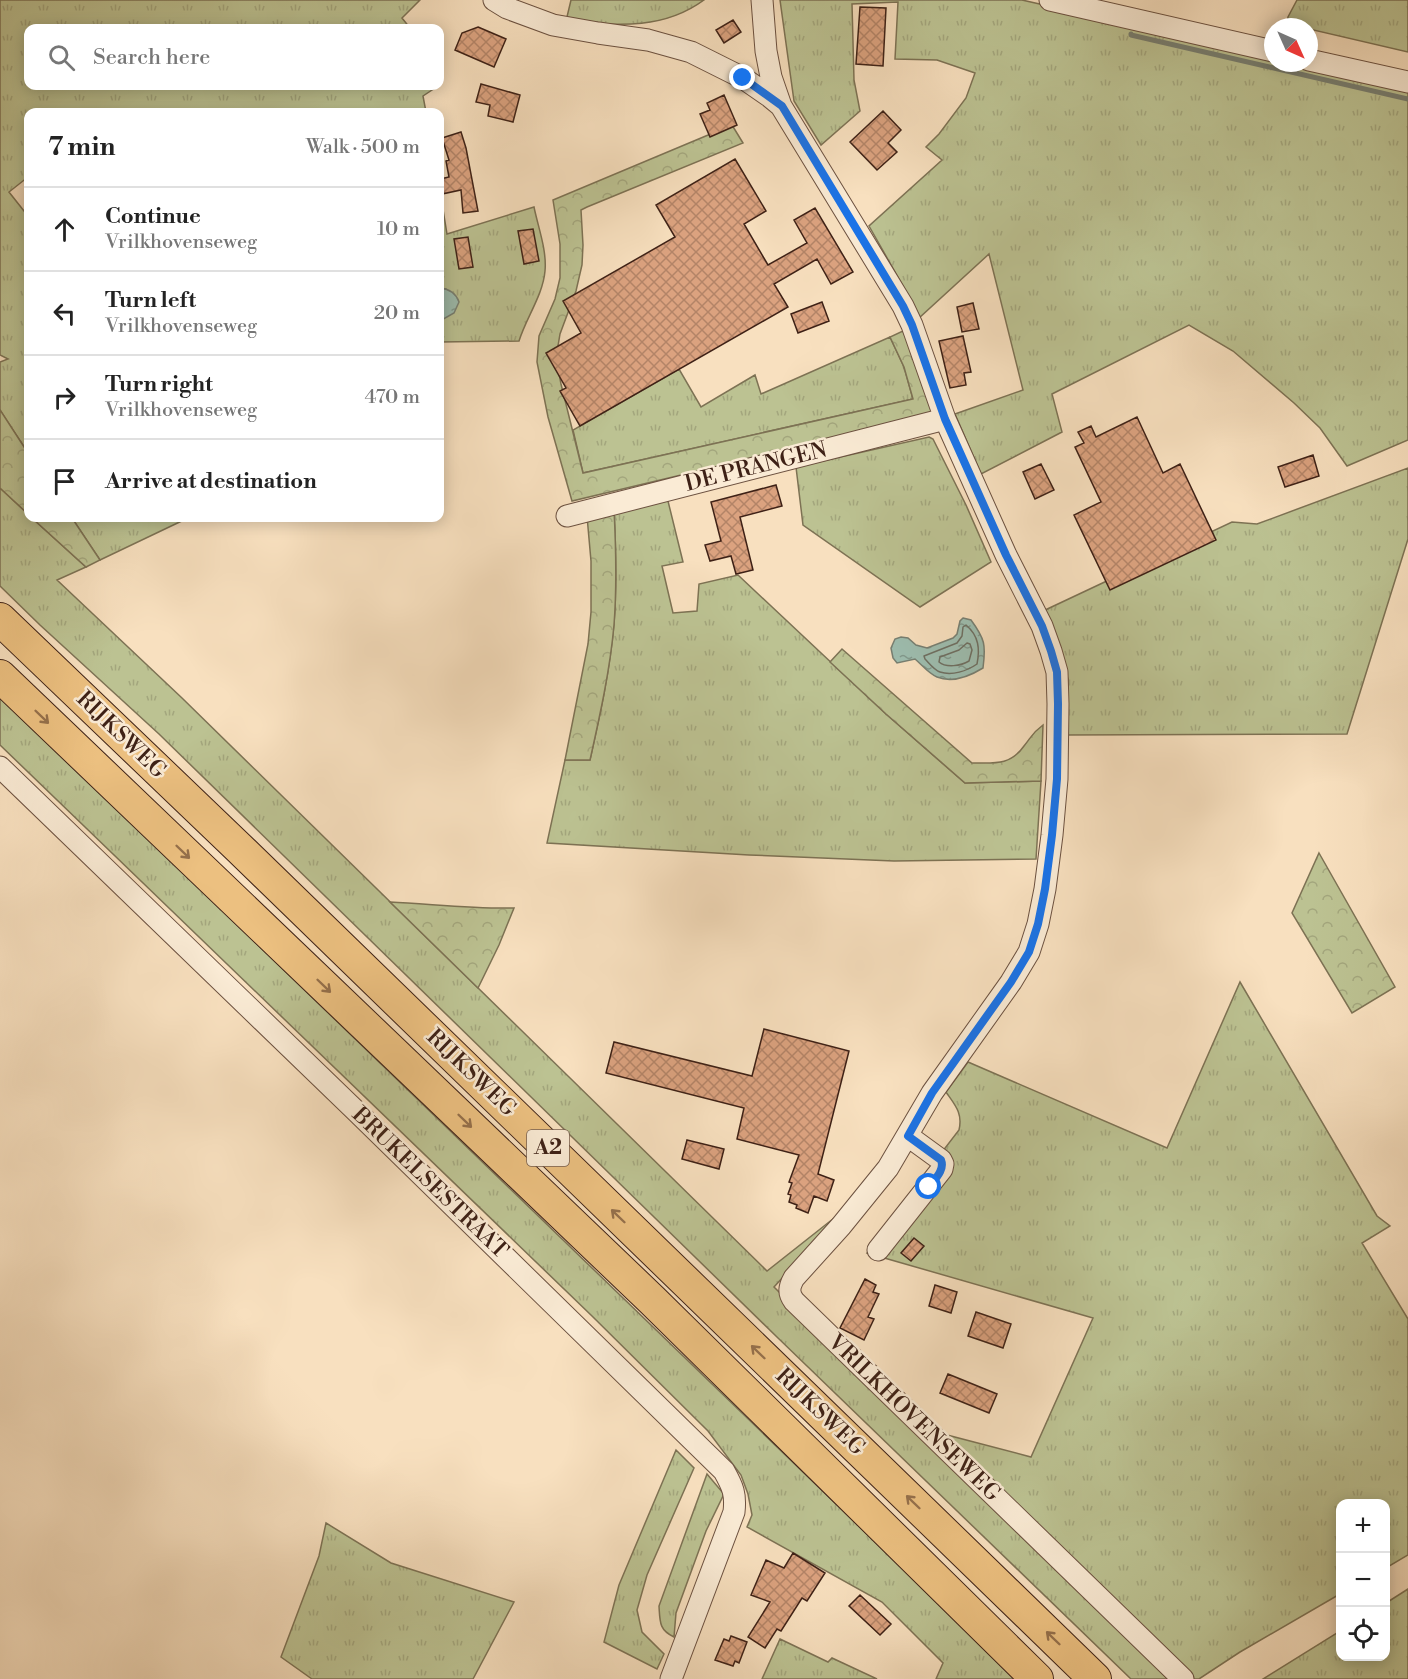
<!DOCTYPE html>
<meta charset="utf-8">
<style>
body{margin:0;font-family:"Libre Bodoni",serif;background:#f6f6f6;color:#222}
.controls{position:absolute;right:18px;bottom:18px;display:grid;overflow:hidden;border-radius:12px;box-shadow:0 3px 15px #0003}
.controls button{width:54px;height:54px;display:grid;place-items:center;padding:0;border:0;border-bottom:2px solid #e0e0e0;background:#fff;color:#222;font:30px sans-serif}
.compass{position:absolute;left:1264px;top:18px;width:54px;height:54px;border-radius:50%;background:#fff;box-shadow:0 3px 15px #0003;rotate:135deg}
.stop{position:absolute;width:18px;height:18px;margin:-14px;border:4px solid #1a73e8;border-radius:50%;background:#fff}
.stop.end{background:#1a73e8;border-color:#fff;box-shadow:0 2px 6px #0008}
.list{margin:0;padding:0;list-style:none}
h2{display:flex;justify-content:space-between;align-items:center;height:78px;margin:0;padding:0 24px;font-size:26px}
h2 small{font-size:20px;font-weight:400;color:#767676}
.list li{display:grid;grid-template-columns:39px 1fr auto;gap:18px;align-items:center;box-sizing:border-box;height:84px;padding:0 24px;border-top:2px solid #e0e0e0}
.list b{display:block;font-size:22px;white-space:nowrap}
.list p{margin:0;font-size:20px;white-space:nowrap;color:#767676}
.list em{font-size:20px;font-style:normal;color:#767676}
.icon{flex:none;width:33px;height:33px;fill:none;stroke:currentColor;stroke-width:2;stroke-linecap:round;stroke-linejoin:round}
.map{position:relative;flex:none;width:1408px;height:1679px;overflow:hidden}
.search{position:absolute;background:#fff;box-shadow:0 3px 15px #0003;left:24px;top:24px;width:420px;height:66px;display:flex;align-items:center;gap:15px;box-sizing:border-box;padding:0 21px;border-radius:12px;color:#767676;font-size:22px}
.panel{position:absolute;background:#fff;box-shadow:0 3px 15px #0003;left:24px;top:108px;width:420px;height:414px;border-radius:12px}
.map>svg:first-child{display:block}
</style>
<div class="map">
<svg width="1408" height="1679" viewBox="0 0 1408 1679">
<defs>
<pattern id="grass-tufts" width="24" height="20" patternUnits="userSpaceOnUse" patternTransform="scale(1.5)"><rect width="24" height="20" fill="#bcc292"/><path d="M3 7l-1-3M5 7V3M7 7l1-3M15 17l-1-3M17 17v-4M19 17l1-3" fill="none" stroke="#a3a67d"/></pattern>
<pattern id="forest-crowns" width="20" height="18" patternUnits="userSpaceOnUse" patternTransform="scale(1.5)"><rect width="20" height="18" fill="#bcc292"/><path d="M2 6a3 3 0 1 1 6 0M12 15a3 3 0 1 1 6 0" fill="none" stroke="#a3a67d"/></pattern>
<pattern id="water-ripples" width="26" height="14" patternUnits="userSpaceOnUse" patternTransform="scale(1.5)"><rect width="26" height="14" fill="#9dbdaf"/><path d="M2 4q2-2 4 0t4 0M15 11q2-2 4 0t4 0" fill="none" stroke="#81998d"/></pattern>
<pattern id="building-cross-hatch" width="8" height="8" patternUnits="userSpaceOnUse" patternTransform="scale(1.5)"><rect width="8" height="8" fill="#dba27f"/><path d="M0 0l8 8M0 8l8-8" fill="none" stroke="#b38467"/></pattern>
</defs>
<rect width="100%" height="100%" fill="#f8e0bf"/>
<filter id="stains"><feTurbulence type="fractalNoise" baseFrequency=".00333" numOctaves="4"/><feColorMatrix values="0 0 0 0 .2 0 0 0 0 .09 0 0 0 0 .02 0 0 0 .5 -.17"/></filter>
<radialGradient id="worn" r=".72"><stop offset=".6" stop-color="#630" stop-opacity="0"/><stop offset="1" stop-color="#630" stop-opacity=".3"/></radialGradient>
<!-- grass -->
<path fill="url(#grass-tufts)" stroke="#7d7254" stroke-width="1.5" d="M0,0h420l-18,18 8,10h-382v58h410l-15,10 3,16h-398v65l-19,15 19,24v237l-28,-43v-48l8,-3 -8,-4z
M571,0h133c-42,31 -89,25 -138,21z
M780,0h242l251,57v6h25l110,26v351l-61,26 -27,-38 -26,-25 -61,-52 -44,-26 -137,69 10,38 -81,42 -26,-60 68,-24 -34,-136 -70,64 -16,-32 -34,-60 73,-66 -16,-13 13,-13 27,-36 9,-25 -38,-13 -42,-1 3,-57 -46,2 2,76 6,31 -39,34 -27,-44z
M1297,0h111v52l-99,-23v-2l-22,-3 1,-7z
M440,191l7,43 87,-27c4,20 13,43 11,64 -2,24 -19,47 -26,70l-79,1v-21h2l4,-32 -6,-1z
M890,337l14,30 9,32 -330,74 -10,-43 106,-61 22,38 54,-32 6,19z
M929,437l4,2 33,66 25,57 -71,45 -117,-82 -7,-58z
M1408,468v71l-61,195 -282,1 3,-43v-13l-27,-67 191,-90 25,2z
M0,488l28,26v4h4l54,49 -29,13 125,118 585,573 76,-60 -69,76 394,392h-37l-353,-341 -619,-604 -119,-109 -40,-39z
M667,497l16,65 -21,4 11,47 24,-2 2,-27 39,-9 148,139 79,69 76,-2 -5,78 -142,2 -145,-6 -202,-12 18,-83h25c10,-45 20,-90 24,-136 3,-38 2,-76 0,-114z
M72,518h116l-88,42z
M0,697l135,129 882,853h-81l7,-16 -61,-61 -135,-75 5,-12 -4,-21 -7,-19 -33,-44 -116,-115 -592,-571z
M1240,982l137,234 13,10 -28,17 46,76v236l-22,13v-64h-46v90l-100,58 -41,27h-6l-246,-244 84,22 62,-139 -226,-65 39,-54 53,-69c4,-17 -4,-25 -13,-38l22,-30 199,86z
M676,1450l18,18 -47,107 -10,35 5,22 22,22 -7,15 -53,-27 15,-57z
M707,1474l16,19v3l-17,35 -30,82 -2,24c-15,-7 -14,-15 -15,-31z
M326,1523l65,40 123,39 -41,77h-161l-31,-22 38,-101z
M1408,1589v90h-145l77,-48v25h46v-53z
M780,1639l48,23 4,-4 45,21h-115z"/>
<!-- forest -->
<path fill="url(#forest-crowns)" stroke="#7d7254" stroke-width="1.5" d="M732,125l11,18 -156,64 -6,3 2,35 -1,20 -6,26 -16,43 -4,24 5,26 22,89 330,-74 -9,-32 -14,-30 15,-7 32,84 -365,87 -24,-84 -11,-55 2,-26 16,-37 5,-21v-34l-7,-44z
M0,410l28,43v61l-28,-26z
M614,510c2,38 3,76 0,115 -4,45 -14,90 -24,135h-25l23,-116 3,-32v-51l-4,-45z
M32,518h40l28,42 -14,7z
M842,649l130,114c22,0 38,3 52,-17 8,-10 8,-13 19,-21l-2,56 -76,2 -79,-69 -56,-52z
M1319,853l76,134 -43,26 -60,-100z
M390,902c42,2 83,7 124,6l-15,37 -21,43z"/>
<!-- water -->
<path fill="url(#water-ripples)" stroke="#777f72" stroke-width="1.5" d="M440,288c9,1 16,5 19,14l-5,11 -14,8z
M963,618l8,2c14,19 15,25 12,48 -13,8 -31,15 -46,9 -8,-3 -16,-13 -22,-18l-18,4 -4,-5 -2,-10 4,-9 6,-2 7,1 8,7 11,3 26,-10 4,-4 3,-13z"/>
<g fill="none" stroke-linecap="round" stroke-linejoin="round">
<!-- shore -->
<path stroke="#6e6f62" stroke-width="1.5" d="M966,625c13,11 14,24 11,39 -10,7 -25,12 -37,8 -6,-2 -11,-9 -15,-13l-1,-3 33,-13 5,-7 1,-9z
M967,643l3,1 2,6 -3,11c-8,5 -23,7 -30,1l1,-5 19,-7z"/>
<!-- stream -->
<path stroke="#777f72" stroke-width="5" d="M1131,34v1l277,64"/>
</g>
<!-- building -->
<path fill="url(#building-cross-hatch)" stroke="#3e2116" stroke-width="1.5" d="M860,7l26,1 -3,58 -27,-2z
M733,20l8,12 -17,11 -8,-13z
M478,27l28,12 -12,28 -39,-17 7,-17z
M481,84l39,11 -7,27 -25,-6 2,-11 -14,-3z
M724,95l13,30 -27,12 -10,-23 10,-4 -3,-7z
M883,111l18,19 -13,13 9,9 -20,18 -27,-28z
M461,132l5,16 12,63 -15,2 -2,-23 -19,4 -2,-15 9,-2 -3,-16 3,-1 -7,-22z
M735,159l31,52 -22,13 24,41 39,-22 -13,-23 21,-12 38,64 -22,12 -14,-25 -43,25 14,23 -208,119 -20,-35 6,-3 -20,-35 35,-20 -18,-32 112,-64 -19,-32z
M533,229l6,32 -15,3 -6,-33z
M468,237l5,30 -14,2 -5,-30z
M822,302l7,19 -31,12 -7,-19z
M973,303l6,26 -17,3 -5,-25z
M963,336l8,36 -7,1 2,12 -16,3 -11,-47z
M1137,417l26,56 17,-9 36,76 -106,50 -36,-75 27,-13 -26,-55 9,-4 -6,-11 13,-6 5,11z
M1313,455l6,21 -34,11 -7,-20z
M1041,464l13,26 -19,9 -12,-27z
M776,485l6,21 -42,11 13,53 -17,4 -5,-18 -21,5 -5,-16 16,-4 -10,-39z
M764,1029l85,22 -31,123 16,6 -7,21 -13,-5 -6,17 -12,-5 1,-3 -8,-3 2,-7 -3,-1 4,-11 -3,-1 10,-27 -62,-16 7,-31 -138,-35 8,-31 138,34z
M687,1140l37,9 -5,20 -37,-10z
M914,1238l10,8 -13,15 -10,-8z
M865,1279l11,6 -3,7 6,2 -11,23 6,2 -10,21 -24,-12z
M935,1285l22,7 -6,21 -22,-7z
M976,1312l35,12 -8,24 -35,-12z
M948,1374l49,20 -8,19 -49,-20z
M793,1553l32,20 -18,28 -5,-3 -21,33 -4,-2 -12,19 -17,-11 22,-35 -19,-7 15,-35 18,8z
M860,1595l31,29 -11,11 -31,-29z
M731,1636l16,6 -8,21 -4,-2 -2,5 -18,-6 9,-21 5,2z"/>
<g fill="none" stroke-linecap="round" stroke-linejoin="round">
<defs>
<path id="minor" d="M494,0l13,8 46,17 45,8 50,7 43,12 52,26 26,18 12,10 122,200 9,19 33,94 61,136 36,71 9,25 6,21 1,32 -1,75 -5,56 -7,54 -7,35 -9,28 -18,30 -79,111 -44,75 -47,58 -47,52c-5,9 -6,15 0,23l389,378
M762,0l4,51 5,26 10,29
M1050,0l223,51
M1309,60l99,22
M567,516l378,-97
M0,767l357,345 367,359c9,16 12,23 10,41l-63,167
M878,1250l64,-81 1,-5 -2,-4 -33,-24"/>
<path id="highway" d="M0,619l239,229 856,831
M0,676l652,624 385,379"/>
</defs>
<!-- minor casing -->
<use href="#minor" stroke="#6c5140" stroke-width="23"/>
<!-- highway casing -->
<use href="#highway" stroke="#3e2116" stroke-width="34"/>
<!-- minor -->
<use href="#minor" stroke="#faebd5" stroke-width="21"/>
<!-- highway -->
<use href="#highway" stroke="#ecc080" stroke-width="32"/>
</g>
<!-- one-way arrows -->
<defs><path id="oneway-shaft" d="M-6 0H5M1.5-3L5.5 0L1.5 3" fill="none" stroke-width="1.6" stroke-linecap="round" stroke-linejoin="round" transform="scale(1.5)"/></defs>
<g stroke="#95704b">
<use href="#oneway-shaft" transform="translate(42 717) rotate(44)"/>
<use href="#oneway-shaft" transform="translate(183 852) rotate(44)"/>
<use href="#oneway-shaft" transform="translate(324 986) rotate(44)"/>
<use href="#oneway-shaft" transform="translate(465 1121) rotate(44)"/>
<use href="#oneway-shaft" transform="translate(618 1216) rotate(-136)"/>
<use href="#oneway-shaft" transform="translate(758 1352) rotate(-136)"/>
<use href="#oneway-shaft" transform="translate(913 1502) rotate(-136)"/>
<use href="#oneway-shaft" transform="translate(1053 1638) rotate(-136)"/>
</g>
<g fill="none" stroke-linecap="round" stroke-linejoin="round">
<!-- route -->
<path stroke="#1a73e8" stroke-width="8" d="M743,78l39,28 121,200 9,19 33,94 61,136 36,71 9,25 6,21 1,32 -1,75 -5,56 -7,54 -7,35 -9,28 -18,30 -79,111 -24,43 33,24c4,10 -6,19 -12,27"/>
</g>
<g text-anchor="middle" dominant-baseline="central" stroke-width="5" stroke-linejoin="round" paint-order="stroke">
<!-- shield labels -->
<rect fill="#faebd5" stroke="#765e4f" stroke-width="1.5" x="527" y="1130" width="42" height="36" rx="4.5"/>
<g font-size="21" font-weight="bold" fill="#3e2116">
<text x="548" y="1148">A2</text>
</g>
<!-- street labels -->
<g font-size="22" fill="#3e2116" stroke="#faebd5">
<text transform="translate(756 467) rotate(-14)">DE PRANGEN</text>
<text transform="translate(121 735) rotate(44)">RIJKSWEG</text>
<text transform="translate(471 1073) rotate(44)">RIJKSWEG</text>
<text transform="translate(430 1183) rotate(44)">BRUKELSESTRAAT</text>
<text transform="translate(820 1412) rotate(44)">RIJKSWEG</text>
<text transform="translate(914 1418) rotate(44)">VRILKHOVENSEWEG</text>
</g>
</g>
<rect width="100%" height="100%" filter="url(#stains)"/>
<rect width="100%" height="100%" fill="url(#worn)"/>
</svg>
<div class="controls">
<button>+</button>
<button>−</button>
<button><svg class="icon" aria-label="locate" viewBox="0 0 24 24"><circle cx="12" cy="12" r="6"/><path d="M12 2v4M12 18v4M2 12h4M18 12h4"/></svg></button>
</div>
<svg class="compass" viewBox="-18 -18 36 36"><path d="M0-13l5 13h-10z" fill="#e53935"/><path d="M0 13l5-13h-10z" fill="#767676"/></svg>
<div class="stop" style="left:929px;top:1187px"></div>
<div class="stop end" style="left:743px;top:78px"></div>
<div class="search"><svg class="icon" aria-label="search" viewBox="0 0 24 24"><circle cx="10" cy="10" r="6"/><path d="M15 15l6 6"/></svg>Search here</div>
<section class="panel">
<h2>7 min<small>Walk · 500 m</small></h2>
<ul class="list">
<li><svg class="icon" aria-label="ahead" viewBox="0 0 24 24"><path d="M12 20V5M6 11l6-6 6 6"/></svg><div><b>Continue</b><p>Vrilkhovenseweg</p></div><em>10 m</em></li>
<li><svg class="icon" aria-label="left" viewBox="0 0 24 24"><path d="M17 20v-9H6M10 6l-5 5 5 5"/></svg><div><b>Turn left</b><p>Vrilkhovenseweg</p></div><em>20 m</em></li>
<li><svg class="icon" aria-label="right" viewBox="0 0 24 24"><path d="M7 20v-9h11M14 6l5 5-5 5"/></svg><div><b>Turn right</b><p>Vrilkhovenseweg</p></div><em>470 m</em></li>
<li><svg class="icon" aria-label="arrive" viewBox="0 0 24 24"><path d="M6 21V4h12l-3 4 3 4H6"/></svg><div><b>Arrive at destination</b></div></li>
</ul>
</section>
</div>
